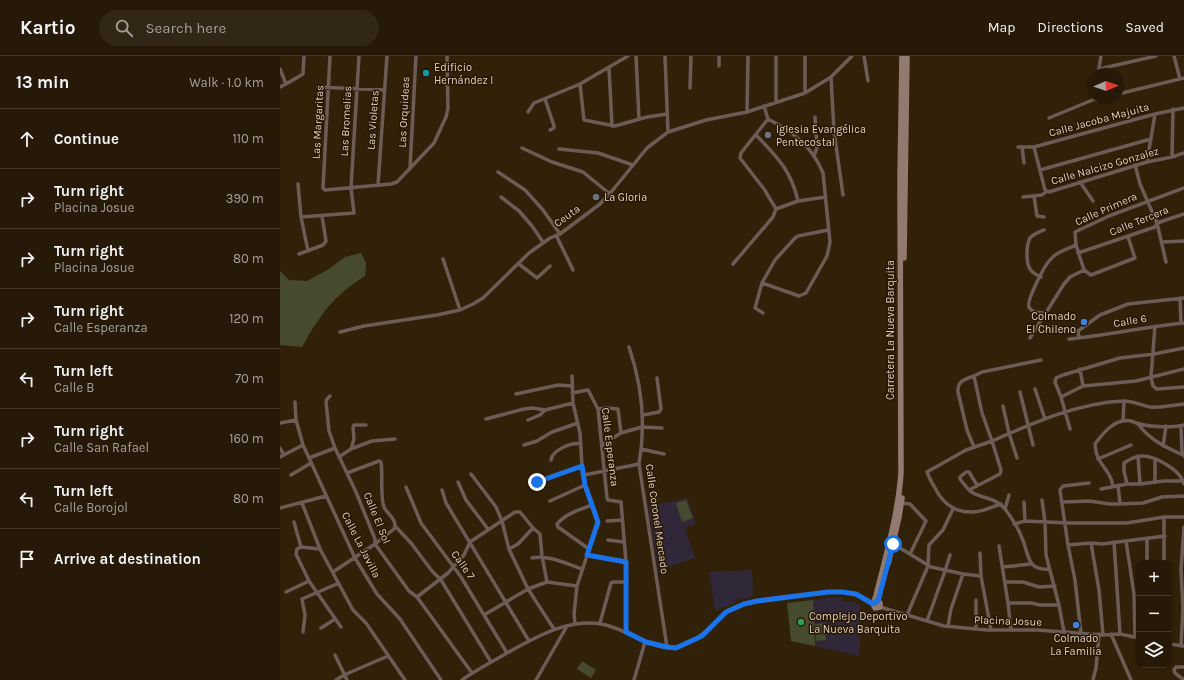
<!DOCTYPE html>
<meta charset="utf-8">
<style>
body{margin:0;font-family:Karla,sans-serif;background:#322615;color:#f1f3f6}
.controls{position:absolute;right:12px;bottom:12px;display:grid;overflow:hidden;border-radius:8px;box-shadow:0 1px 3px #0004}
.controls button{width:36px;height:36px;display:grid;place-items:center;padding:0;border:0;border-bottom:1px solid #423828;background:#261907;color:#f1f3f6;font:20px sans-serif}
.compass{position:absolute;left:808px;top:12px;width:36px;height:36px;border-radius:50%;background:#261907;box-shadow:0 1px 3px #0004;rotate:88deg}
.stop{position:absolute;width:12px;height:12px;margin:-9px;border:3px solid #1a73e8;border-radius:50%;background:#fff}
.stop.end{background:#1a73e8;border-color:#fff;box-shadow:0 1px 4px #0008}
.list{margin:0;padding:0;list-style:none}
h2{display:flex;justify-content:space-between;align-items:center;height:52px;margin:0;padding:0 16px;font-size:17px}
h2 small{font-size:13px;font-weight:400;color:#a4a09b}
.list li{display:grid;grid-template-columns:26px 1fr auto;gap:12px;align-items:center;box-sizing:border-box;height:60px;padding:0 16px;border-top:1px solid #423828}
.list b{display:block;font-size:15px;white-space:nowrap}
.list p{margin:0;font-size:13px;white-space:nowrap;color:#a4a09b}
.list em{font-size:13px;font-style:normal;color:#a4a09b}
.icon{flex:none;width:22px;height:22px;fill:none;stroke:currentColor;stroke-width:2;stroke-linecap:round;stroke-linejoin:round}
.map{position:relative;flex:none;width:904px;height:624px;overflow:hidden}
header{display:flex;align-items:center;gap:24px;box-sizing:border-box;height:56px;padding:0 20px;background:#261907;border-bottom:1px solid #423828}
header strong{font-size:19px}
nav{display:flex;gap:22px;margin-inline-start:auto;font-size:14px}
.search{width:280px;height:36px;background:#322615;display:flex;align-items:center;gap:10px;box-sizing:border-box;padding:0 14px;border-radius:22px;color:#a4a09b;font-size:15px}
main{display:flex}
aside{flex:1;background:#261907}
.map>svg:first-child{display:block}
</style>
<header>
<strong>Kartio</strong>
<div class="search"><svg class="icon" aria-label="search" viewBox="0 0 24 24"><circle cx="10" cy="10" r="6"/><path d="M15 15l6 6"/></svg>Search here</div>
<nav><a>Map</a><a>Directions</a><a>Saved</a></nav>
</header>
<main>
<aside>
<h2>13 min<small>Walk · 1.0 km</small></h2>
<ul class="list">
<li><svg class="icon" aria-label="ahead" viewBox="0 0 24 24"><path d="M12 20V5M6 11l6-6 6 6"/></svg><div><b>Continue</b></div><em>110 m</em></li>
<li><svg class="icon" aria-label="right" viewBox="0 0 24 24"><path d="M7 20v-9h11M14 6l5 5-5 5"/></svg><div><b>Turn right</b><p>Placina Josue</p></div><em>390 m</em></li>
<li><svg class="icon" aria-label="right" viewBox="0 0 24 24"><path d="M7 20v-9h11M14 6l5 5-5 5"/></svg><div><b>Turn right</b><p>Placina Josue</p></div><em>80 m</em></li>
<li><svg class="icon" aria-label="right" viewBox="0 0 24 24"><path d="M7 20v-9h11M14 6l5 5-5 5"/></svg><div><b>Turn right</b><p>Calle Esperanza</p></div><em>120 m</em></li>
<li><svg class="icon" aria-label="left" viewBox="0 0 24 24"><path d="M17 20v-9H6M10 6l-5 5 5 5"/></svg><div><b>Turn left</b><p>Calle B</p></div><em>70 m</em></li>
<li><svg class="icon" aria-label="right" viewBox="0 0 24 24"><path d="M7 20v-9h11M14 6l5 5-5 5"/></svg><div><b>Turn right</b><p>Calle San Rafael</p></div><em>160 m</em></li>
<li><svg class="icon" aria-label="left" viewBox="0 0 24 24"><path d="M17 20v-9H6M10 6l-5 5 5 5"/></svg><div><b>Turn left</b><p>Calle Borojol</p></div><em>80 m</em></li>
<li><svg class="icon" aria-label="arrive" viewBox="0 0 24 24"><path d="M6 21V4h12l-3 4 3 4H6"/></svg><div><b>Arrive at destination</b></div></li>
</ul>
</aside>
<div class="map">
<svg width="904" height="624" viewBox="0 0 904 624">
<rect width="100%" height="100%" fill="#322109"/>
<!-- education -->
<path fill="#302838" d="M407,442l9,26 -11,4 10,30 -37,13 -10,-65z
M472,514l1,26 -11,4v-2l-7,1v4l-15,6 -5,1 -6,-38z
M556,541h6l1,5h9l8,3v43l-2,8 -43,-10 -2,-46z"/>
<!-- green -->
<path fill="#464a2e" d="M81,197l5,10 -1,13c-32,20 -45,39 -63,71l-22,-2v-89v15l9,9 18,1 22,-12 16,-12z
M406,444l7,18 -11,4 -6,-19z
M533,544l2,46 -24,-5 -4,-38z
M545,567l1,17 -10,1 -1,-17z
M302,605l14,9 -5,8 -14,-9z"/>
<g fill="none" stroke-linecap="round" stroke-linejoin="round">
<!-- street -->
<path stroke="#6b5c56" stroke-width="3.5" d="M50,0l-7,132 2,2 66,-6 6,-2 37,-39 12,-26 2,-9 -1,-52
M356,0l3,63
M385,0l3,76
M439,0v10
M496,0v46
M525,0v37
M584,0l4,25
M894,0l6,23
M329,12l3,58
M0,13l6,15 17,-10 1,-18
M819,13l57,-13
M818,18l3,-18
M551,21l3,54 9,64
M300,28l4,36 31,6 32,-9 20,-3
M0,31l6,-3
M38,31l66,3
M410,32l1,-32
M838,38l66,-16
M814,42l2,2 7,-2
M265,43l9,27v2l-4,2
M484,50l4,13c25,13 44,27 55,54l7,69 -3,14 -21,37 -7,3 -37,-13 13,-23 20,-22 3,-2 30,-6
M248,56l6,-9 46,-19 48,-28
M467,56l1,-56
M769,62l46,-19
M488,63l-27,34 -1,5 24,31 12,20
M476,79c21,22 35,35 42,66
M738,91h16l121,-33 29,-6
M742,91l2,16
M754,91l11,43 4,2 98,-30 25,-5 12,-4
M242,92l30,14 31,10 27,22
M279,93l39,4 35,12
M534,100l3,-8 -2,-31
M892,101l1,-48
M867,106l8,-48
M855,109l5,19 17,39 9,39
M130,112l6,-112
M760,114l111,-31
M218,116l27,18 18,20 17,24
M800,126l13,19
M18,128l3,33 7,34
M98,129l9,-129
M754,140l3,20 7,1
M221,141l18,14 13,15 11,16
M743,141l19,-2 5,-4
M496,153l22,-8 28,-4
M21,161l53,-4 -3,-25 8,-132
M276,179l17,35
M882,186l22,-1
M798,197l77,-26 2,-4 27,-9
M19,198l24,-9 3,-4 -4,-25
M163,203l17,51
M239,208l18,14 13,-12
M453,208l40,-47 3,-8
M804,214l-8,-25 -1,-13 34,-16 75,-28
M804,214l7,5 44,-17 -7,-21
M761,221c-4,-2 -9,-4 -11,-8 -4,-6 -4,-24 0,-31 3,-4 9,-6 14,-8
M482,227l-7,25 8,5
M900,242l1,25
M766,257c-6,0 -14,0 -17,-6 -3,-6 16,-43 22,-48 5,-7 17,-10 25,-14
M875,270l-4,51 2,9 4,3 27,-2
M60,276l24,-6 73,-11 23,-5 13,-6 10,-6 46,-45 21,-15 10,-4 40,-30 12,-13 35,-43 21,-16 38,-12 41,-8 58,-19 26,-16 21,-21
M750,282l34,-54 6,-7 14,-7
M799,282l-1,-7 22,-16 28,-11 56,-6
M789,283c39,-4 76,-12 115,-16
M349,291c13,38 17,78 10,117l28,183
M292,320l1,27 7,30 2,33 3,19 13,37 -21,64 -3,28 1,10
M803,330l53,-5 48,-12
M755,333l10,30
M740,336l13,53
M292,337l16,-3 10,19 9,89 1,2 13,2 5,60v70
M236,338l42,-9 14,1
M50,340l-3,3 -1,3 3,29 6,17 21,44 19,47v5l34,47 8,6 55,76
M781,341l-6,-15 1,-4 7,-3 57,-17 34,-4 30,-6
M15,346l1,18 7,25 52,113 22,36 23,25 41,61
M723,350l6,27 8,25
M318,353l8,-1 12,1 3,24
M363,359l16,-3 2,-3 -4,-31
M206,363l38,-10 9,-1 12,2 28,-7
M248,364l12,-5 5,-5
M843,365l1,-20
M0,367l16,-3
M858,368c12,16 27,23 45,31
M901,370l1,25 2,5
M790,373l-9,-32 22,-11 -3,-17
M244,389l13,-4 15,-9 26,-9
M322,389l19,-12 21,-6 20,1
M883,390l3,-20
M694,391l-7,-17 -9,-38c-1,-11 7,-13 16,-16
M0,392l4,7
M71,393l21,-8 23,-2
M361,393l23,5
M858,400l2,28
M0,401l23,-12
M59,401l12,-8 3,-10 -1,-12 1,-2h12
M29,402l26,-10
M818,403l33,-14
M271,404c1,-10 21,-18 30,-16
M191,418l25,33 6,14 7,28 19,40 26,40
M11,419l20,-12
M304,419l55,-11
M178,426l8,18 22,29
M257,426l45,-16
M875,426v-23
M847,428l-3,-13v-8c6,-4 11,-7 18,-7 13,0 39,14 42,28
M697,429l-8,-13h-3l-6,5v2c3,4 7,9 10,12 11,8 26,6 35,18 6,8 14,21 17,29 7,15 4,33 27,31
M838,429l2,19
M833,430c-1,-4 -2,-9 -5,-13 -7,-11 -12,-14 -13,-29 8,-11 20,-26 36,-23 3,1 6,3 9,3 10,3 34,4 44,1
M126,431l15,36 40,54 46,76
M821,433l26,-5h13l24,-3h20
M162,434l4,13 83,138
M689,434l31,-16 1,-4 -9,-29c41,-18 86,-38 131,-40 10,0 18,4 27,6 11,1 24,-2 34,-3
M762,444l3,22 1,33 13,50 5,27
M270,445l35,-16
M744,446l1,19
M783,446l26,-1 21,3h10l23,-1 19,-6 22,-1
M22,447l18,46 33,61 13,13 39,57
M621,447l9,1 16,17 -16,33
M721,448c-9,3 -18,8 -28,8 -19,1 -31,-9 -39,-26 -3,-4 -5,-9 -7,-14l39,-22 26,-9 -10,-28 -8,-37 8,-4 59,-12
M0,452l46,-12
M725,453l4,-14
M884,461v46
M327,465l15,-1
M14,466l7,25
M734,468l11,-3 44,2h58l37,-6h20
M115,470l16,17 21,28 9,9 50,82
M328,484l16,2
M846,485l8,53 1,43
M834,486l6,92
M811,487l8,47 4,45
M788,489l23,-2 11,1 63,-8
M719,490l9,57 3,27
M620,492l31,19 32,7 18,2 10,54
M40,493l-19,-2 -4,2 -1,5 13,27 32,46
M229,493l9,-5 15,-16 7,6 2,22 5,26
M309,493l-31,-22 -1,-3c8,-10 24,-15 35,-19
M700,497l1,23
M307,499l39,7
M252,502c18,-3 33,5 50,11
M867,507v-25
M723,511l28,-3
M53,516l42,-28 19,-15c4,-9 -6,-14 -10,-22 -4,-10 -1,-33 -3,-45l-2,-1 -32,12
M725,526h18l16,5 16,-1
M6,536l23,-11
M137,541l31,-24 16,-18 6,-13 45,-30h5l13,16
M728,547h23l9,2h19
M600,551l64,19 43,4h50l66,5 17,-1 19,4
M204,559l44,-26 19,-7 30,4
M627,559l21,-49 1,-21 14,-15 10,-21
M647,565l18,-50 5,-16
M320,567l11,-40 2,-1h14
M668,570l3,-17 12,-35
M41,572l14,-9
M696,573v-29
M23,576l2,-17 -3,-16 37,-16
M801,577l-6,-53 -7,-35 -8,-55 3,-4 26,-3
M831,578l20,46
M889,588l15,2
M901,590l2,-38 -2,-38 3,-43
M55,599l12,25
M879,609v1
M56,624l8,-5 44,-19
M182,624c14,-10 30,-18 45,-27 32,-18 70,-40 108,-25 17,6 44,24 63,19 15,-4 26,-13 37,-24 4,-4 7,-8 11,-11 23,-13 54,-14 80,-17 12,-2 24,-4 36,-3 11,1 22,5 31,12
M256,624l31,-54
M354,624l11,-38
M813,624l3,-12 3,-34
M904,624l-9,-7 -1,-3 2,-3h8"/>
<!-- secondary -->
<path stroke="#927a71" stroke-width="5.5" d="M624,202l3,-202
M608,508l11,-47 3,-19
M598,545l2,2v4l-5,1 -2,-4 3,-8c10,-41 22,-81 25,-123l-1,-294 2,-123"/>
</g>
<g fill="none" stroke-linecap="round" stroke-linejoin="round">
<!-- route -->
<path stroke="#1a73e8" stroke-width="5" d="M257,426l45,-16 3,19 13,37 -11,33 39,7v70l20,10 21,5 9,1 26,-12 24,-24 18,-8 13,-3 71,-9h14l14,2 17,10 3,-3h2l15,-57"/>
</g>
<!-- markers -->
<circle fill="#0f9aa8" stroke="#281701" stroke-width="1.5" cx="146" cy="17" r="4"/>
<g fill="#6b7280" stroke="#281701" stroke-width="1.5">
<circle cx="488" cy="79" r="4"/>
<circle cx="316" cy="141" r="4"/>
</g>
<g fill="#3f7fe0" stroke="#281701" stroke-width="1.5">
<circle cx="804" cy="266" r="4"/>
<circle cx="796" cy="569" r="4"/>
</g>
<circle fill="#2e9e5b" stroke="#281701" stroke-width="1.5" cx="521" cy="566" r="4"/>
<g text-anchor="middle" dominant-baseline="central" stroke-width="3" stroke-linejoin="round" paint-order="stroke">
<!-- poi labels -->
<g font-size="11" fill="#ddd1c4" stroke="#281701" text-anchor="start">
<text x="154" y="11">Edificio<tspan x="154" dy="13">Hernández I</tspan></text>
<text x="496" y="73">Iglesia Evangélica<tspan x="496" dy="13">Pentecostal</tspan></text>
<text x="324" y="141">La Gloria</text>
<text x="796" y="260" text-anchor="end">Colmado<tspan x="796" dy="13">El Chileno</tspan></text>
<text x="529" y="560">Complejo Deportivo<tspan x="529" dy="13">La Nueva Barquita</tspan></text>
<text x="796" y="582" text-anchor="middle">Colmado<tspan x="796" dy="13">La Familia</tspan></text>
</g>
<!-- street labels -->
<g font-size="11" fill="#ddd1c4" stroke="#281701">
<text transform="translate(124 56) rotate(-87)">Las Orquideas</text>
<text transform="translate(93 64) rotate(-86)">Las Violetas</text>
<text transform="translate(819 64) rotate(-15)">Calle Jacoba Majuita</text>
<text transform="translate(66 65) rotate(-87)">Las Bromelias</text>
<text transform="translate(38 66) rotate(-87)">Las Margaritas</text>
<text transform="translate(825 110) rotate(-16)">Calle Nalcizo Gonzalez</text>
<text transform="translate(826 153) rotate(-24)">Calle Primera</text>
<text transform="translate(287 160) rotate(-36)">Ceuta</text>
<text transform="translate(859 165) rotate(-22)">Calle Tercera</text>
<text transform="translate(850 265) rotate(-10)">Calle 6</text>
<text transform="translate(610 274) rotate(-90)">Carretera La Nueva Barquita</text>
<text transform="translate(330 391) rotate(83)">Calle Esperanza</text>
<text transform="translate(97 462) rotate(68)">Calle El Sol</text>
<text transform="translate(377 463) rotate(82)">Calle Coronel Mercado</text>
<text transform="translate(81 489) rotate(63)">Calle La Javilla</text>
<text transform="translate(183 509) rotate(55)">Calle 7</text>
<text transform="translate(728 565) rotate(2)">Placina Josue</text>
</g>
</g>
</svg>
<div class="controls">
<button>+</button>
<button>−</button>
<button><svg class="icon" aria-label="layers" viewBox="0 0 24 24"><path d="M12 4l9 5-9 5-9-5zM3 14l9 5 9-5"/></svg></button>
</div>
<svg class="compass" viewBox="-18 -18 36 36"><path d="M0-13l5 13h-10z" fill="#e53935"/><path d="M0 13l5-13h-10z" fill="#a4a09b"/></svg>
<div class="stop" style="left:613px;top:488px"></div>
<div class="stop end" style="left:257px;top:426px"></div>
</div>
</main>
